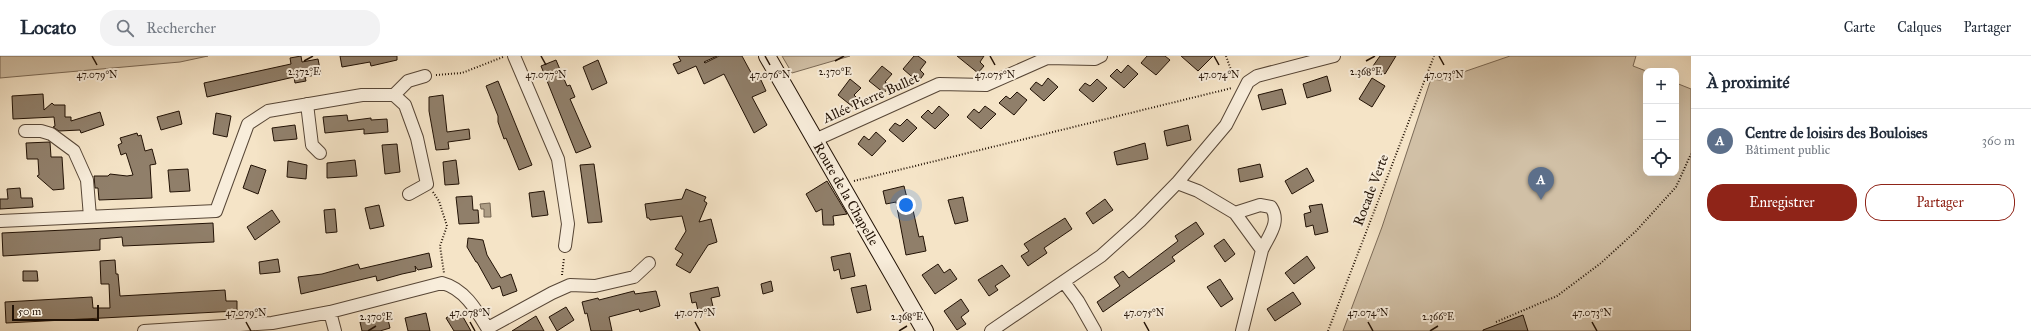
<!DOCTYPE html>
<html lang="fr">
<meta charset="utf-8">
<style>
body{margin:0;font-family:"IM FELL Great Primer",serif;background:#f2f2f3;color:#1f2937}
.controls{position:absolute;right:12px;top:12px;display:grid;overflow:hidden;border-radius:8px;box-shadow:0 4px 16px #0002}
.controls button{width:36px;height:36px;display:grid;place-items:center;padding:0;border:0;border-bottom:1px solid #e0e1e3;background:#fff;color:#1f2937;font:20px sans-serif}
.scale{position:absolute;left:12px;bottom:10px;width:87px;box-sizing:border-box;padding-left:4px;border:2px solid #221205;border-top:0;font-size:11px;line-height:14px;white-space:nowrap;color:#221205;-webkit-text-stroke:3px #f8eddb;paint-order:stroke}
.you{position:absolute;left:906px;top:149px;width:14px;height:14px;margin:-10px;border:3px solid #fff;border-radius:50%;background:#1a73e8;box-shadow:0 0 0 6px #1a73e833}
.badge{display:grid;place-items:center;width:26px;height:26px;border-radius:50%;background:#8f2418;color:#fff;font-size:13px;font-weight:700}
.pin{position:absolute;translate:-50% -33px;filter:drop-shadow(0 1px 2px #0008)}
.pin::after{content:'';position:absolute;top:21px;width:14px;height:12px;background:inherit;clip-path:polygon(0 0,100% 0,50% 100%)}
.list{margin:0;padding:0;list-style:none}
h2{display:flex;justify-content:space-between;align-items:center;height:52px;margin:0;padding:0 16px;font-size:17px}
h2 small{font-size:13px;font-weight:400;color:#747a83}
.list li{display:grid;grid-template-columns:26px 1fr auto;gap:12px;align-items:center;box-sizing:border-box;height:64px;padding:0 16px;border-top:1px solid #e0e1e3}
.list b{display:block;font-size:15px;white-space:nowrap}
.list p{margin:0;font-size:13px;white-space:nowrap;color:#747a83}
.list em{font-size:13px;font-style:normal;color:#747a83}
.actions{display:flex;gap:8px;padding:12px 16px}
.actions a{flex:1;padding:9px 0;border:1px solid #8f2418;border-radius:16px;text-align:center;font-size:14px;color:#8f2418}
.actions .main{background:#8f2418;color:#fff}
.icon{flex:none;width:22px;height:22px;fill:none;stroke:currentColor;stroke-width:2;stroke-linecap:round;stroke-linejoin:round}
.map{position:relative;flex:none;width:1691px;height:275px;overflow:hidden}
header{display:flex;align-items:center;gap:24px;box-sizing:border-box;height:56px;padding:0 20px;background:#fff;border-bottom:1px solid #e0e1e3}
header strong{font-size:19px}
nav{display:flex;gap:22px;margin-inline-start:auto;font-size:14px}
.search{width:280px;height:36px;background:#f2f2f3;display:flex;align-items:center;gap:10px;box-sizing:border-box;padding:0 14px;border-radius:16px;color:#747a83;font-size:15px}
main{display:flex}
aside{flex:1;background:#fff}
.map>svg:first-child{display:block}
</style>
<header>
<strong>Locato</strong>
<div class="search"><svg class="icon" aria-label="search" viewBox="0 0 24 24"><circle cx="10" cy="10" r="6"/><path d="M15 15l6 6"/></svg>Rechercher</div>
<nav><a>Carte</a><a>Calques</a><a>Partager</a></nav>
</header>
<main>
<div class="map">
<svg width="1691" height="275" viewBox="0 0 1691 275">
<rect width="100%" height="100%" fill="#f5e4c7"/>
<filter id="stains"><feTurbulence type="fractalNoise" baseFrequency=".005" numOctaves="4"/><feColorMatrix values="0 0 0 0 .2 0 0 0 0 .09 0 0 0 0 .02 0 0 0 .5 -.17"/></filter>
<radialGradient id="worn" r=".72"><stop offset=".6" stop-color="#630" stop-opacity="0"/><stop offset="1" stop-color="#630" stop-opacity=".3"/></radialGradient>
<!-- green -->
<path fill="#d1c0a6" stroke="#7a6956" d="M0,0h208l-28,6 -180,16z
M782,0h68l-58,17z
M1510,0h126l-3,10 13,5v102h30v-90l15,6v242h-348l39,-104 49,-148 9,1z"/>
<!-- water -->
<path fill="#ad9d85" stroke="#756552" d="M490,147l1,14h-7v-8h-3l-1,-5z"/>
<!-- building -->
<path fill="#907f6a" stroke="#221205" d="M301,0l1,6 16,-3 3,15 -16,3 1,4 -11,2 -1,-6 -87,20 -3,-14 87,-19 -1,-6z
M340,0h57v4l-26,6 -1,-4 -28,5z
M678,0h39l-13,6 1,1 14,-7h23l13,24 5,-2 6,13 -14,6 15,28 -13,8 -30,-59 -20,10 -8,-18 -18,8 -5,-10 8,-3z
M914,0h4l8,6 -6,8 4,4 -6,8 -15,-13z
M957,0h27l-4,6 4,4 -6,7z
M1147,0h18l5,4 -14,15 -15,-12z
M1181,0h32l-15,15z
M1380,0h16l-11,18 -12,-8z
M556,4l11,26 3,-1 5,12 -5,2 21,48 -15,6 -35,-87z
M598,4l9,23 -15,7 -9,-23z
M1128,9l10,9 -14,14 -14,-12 7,-7 4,4z
M882,10l10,8 -7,8 5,4 -6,7 -15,-12z
M1327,20l4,15 -24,7 -4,-14z
M1048,22l10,9 -14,14 -14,-12 6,-7 6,4z
M1372,22l13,8 -13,21 -13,-8z
M850,23l11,9 -7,7 5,5 -6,7 -15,-12z
M1097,23l10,9 -14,14 -14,-12 6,-7 5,3z
M498,25l34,84 -13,5 -13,-32 -2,1 -6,-17v-6l-12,-30z
M1282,33l4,15 -24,6 -4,-15z
M1017,36l10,8 -13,15 -15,-12 7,-7 4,3z
M43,38l1,16 8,-7 2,2h11v12h6v4l29,-9 4,13 -23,8 -1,-3 -21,1 -6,-4 2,-1 -1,-9 -41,2 -1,-23z
M443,39l4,37 22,-3 1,10 -22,3 1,7 -13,1 -7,-39v-14z
M939,50l10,9 -14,14 -14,-12 7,-7 4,4z
M985,50l11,8 -15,15 -14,-12 7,-8 5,4z
M179,55l3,13 -21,6 -4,-13z
M216,57l15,3 -4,21 -14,-3z
M347,59l1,6 23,-3v2l16,-1 1,13 -24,2v-5l-39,4 -2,-16z
M907,63l10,9 -14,14 -14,-12 6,-7 5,3z
M295,69l2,14 -23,2 -2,-13z
M1188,69l3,15 -24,6 -3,-15z
M876,76l10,9 -14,15 -14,-12 6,-8 5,4z
M137,77l1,3 3,-1 4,16 7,-2 4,15 -6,1 2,33 -53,2 -1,-12h-3l-1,-12h14l2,-2 17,2 6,-1 -7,-22 -5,2 -3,-10 4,-2 -2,-5z
M50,86l1,15h11l2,32 -11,1 -16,-14 2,-1 -1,-16h-11l-1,-16z
M1145,87l3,16 -31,6 -3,-13z
M397,88l3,28 -15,2 -3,-29z
M355,104l2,16 -30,2v-15z
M456,104l3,24 -14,1 -2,-23z
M288,105l19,4 -1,14 -19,-2z
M594,108l8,58 -14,1 -8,-58z
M1260,108l3,13 -23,5 -2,-13z
M251,109l15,5 -8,24 -15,-6z
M1307,112l7,13 -22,13 -7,-13z
M188,113l2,22 -20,1 -2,-22z
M827,125l20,33 -14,2 1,9h-11l-1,-16 -6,3 -10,-18z
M904,130l4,16 3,-1 8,36 4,-1 3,15 -20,4 -10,-53 -10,2 -3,-13z
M20,132l1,10h11l1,9 -33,2v-10h8l-1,-10z
M686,133l20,8 -2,4 3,2 -8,19 12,-3 6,23 -9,3 -18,28 -14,-8 7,-11 -8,-5 11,-18 -4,-15 -32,4 -1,-2h-2l-2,-14 37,-5z
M544,135l4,24 -16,2 -3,-24z
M472,140l1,14h5l1,13 -20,1 -3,-27z
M963,141l5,24 -13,3 -7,-24z
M1105,143l8,11 -20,14 -7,-11z
M1322,148l6,28 -13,3 -2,-10 -7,2 -2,-13 7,-2 -2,-6z
M379,149l5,21 -14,3 -5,-21z
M335,153l2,23 -11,1 -2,-23z
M272,154l8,12 -25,18 -8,-13z
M1065,162l7,11 -28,19 3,5 -19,13 -7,-10 8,-5 -5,-7z
M1196,166l8,12 -32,23 3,4 -72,51 -6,-10 23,-16 -6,-9 9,-6 6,7 49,-37 -3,-5z
M213,167l1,19 -91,4 -1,-9 -22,2v11l-97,6 -1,-23z
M468,182l15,2 4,15 14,23 10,-4 6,17 -14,5 -3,-10 -8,3 -15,-27h-1l-9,-15z
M1224,183l11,15 -10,8 -11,-16z
M429,197l3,14 -14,3 -3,-4 1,5 -14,3 -25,7 -1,-5 -75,18 -3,-17 24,-3 36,-10 2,5z
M850,197l5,23 -14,3 -2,-10 -5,2 -3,-14z
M1307,200l8,12 -21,16 -9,-11z
M278,203l2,13 -20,2 -1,-12z
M115,204l1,14h2l2,22 105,-6 1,11h11v10l-231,12 -1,-21 87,-5 1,11h17l-1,-24h-8l-1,-23z
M938,208l6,9 6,-4 7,10 -22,15 -13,-19z
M1002,209l8,11 -15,10 3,4 -9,6 -11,-16z
M23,215h14l1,10h-15z
M1220,223l13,20 -12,8 -14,-20z
M771,225l2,10 -10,3 -2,-10z
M866,229l5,25 -14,3 -6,-25z
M718,231l2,9 -9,2 3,13 -15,4 -3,-13 -4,1 -2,-10z
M634,235l1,3 21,-3 4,15 -20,6 -1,-3 -30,8 3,14h-21l-4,-18 -2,1 -3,-12 16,-4 1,2z
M1293,236l8,12 -26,17 -8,-12z
M961,243l8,12 -8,6 5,7 -9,6 -13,-19z
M566,251l8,13 -17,11 -8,-14z
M459,254l12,21h-17l-8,-13z
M426,257l4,18h-22l-3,-13z
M387,259l3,13 -10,3h-18l-2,-9z
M1523,259l5,16h-45v-1z
M536,260l8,15h-32z"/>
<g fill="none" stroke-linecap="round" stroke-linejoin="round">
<defs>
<path id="street" d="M514,0l44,103 10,65 -3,22
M394,39l14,-14 17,-5
M307,48l5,41 8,8
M25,75h16l10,3 23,17 13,29 3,37
M815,84l124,-56 47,1 61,-27 48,1 6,-3
M1177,127l49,-58 22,-43 9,-6 77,-20
M1235,157l25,-8 11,2c10,15 -2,28 -9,43
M0,165l216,-10 32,-87 20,-13 94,-16h32l11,10 12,33 10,46 -18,10
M1064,226l14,19 17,30
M330,256l5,19
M488,272l64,-35 18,-8 25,1 39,-9 15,-14
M144,275l128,-8 58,-11 112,-29c23,6 35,28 47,48
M991,275l110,-75 39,-35 37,-38 21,8 37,22 27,37 -20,81"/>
<path id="secondary" d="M767,0l158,275"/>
</defs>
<!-- street casing -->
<use href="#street" stroke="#574636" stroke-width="14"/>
<!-- secondary casing -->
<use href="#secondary" stroke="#221205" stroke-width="18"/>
<!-- path -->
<path stroke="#221205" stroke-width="2" stroke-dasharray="1 2" stroke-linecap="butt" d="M1226,0l9,25
M436,19l26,-2 41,-16
M854,125l378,-93
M433,136l6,9 8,25 -7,20 4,27
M562,219l2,-17
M1496,266l61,-26 44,-33 35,-32 40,-44 15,-33
M1328,275l106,-275"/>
<!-- street -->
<use href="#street" stroke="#f8eddb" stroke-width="12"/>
<!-- secondary -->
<use href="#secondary" stroke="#f8eddb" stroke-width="16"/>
</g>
<!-- ticks -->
<path fill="none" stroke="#221205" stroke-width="1.5" d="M92,0l5,9M541,0l5,9M765,0l5,9M990,0l5,9M1214,0l5,9M1439,0l5,9M304,5l9,-5M835,5l9,-5M1366,5l9,-5M246,266l5,9M470,266l5,9M695,266l5,9M1144,266l5,9M1368,266l5,9M1592,266l5,9M368,275l8,-5M899,275l8,-5M1430,275l8,-5"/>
<g text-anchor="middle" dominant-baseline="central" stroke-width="4" stroke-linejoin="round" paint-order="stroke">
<!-- street labels -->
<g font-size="14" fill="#221205" stroke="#f8eddb">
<text transform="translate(871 42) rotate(-24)">Allée Pierre Bullet</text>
<text transform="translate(1371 134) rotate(-69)">Rocade Verte</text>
<text transform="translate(846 138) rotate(60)">Route de la Chapelle</text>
</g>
</g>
<g font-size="10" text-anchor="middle" fill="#221205" stroke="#f8eddb" stroke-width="4" stroke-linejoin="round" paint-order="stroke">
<text x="304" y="19">2.372°E</text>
<text x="835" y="19">2.370°E</text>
<text x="1366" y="19">2.368°E</text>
<text x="97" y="22">47.079°N</text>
<text x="546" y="22">47.077°N</text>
<text x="995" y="22">47.075°N</text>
<text x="1219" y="22">47.074°N</text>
<text x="1444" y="22">47.073°N</text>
<text x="770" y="22">47.076°N</text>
<text x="246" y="260">47.079°N</text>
<text x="470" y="260">47.078°N</text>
<text x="695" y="260">47.077°N</text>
<text x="1144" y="260">47.075°N</text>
<text x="1368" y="260">47.074°N</text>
<text x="1592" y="260">47.073°N</text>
<text x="376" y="264">2.370°E</text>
<text x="907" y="264">2.368°E</text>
<text x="1438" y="264">2.366°E</text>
</g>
<rect width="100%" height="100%" filter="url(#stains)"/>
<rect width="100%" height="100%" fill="url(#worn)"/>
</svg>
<div class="controls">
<button>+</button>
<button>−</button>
<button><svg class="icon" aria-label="locate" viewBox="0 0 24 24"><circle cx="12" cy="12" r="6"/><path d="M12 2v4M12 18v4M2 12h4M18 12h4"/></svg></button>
</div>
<div class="scale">50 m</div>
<div class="you"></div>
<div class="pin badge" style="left:1541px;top:144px;background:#5c6f8a">A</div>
</div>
<aside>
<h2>À proximité<small></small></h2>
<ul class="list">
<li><span class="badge" style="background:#5c6f8a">A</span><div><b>Centre de loisirs des Bouloises</b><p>Bâtiment public</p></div><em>360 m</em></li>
</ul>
<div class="actions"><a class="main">Enregistrer</a><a>Partager</a></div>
</aside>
</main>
